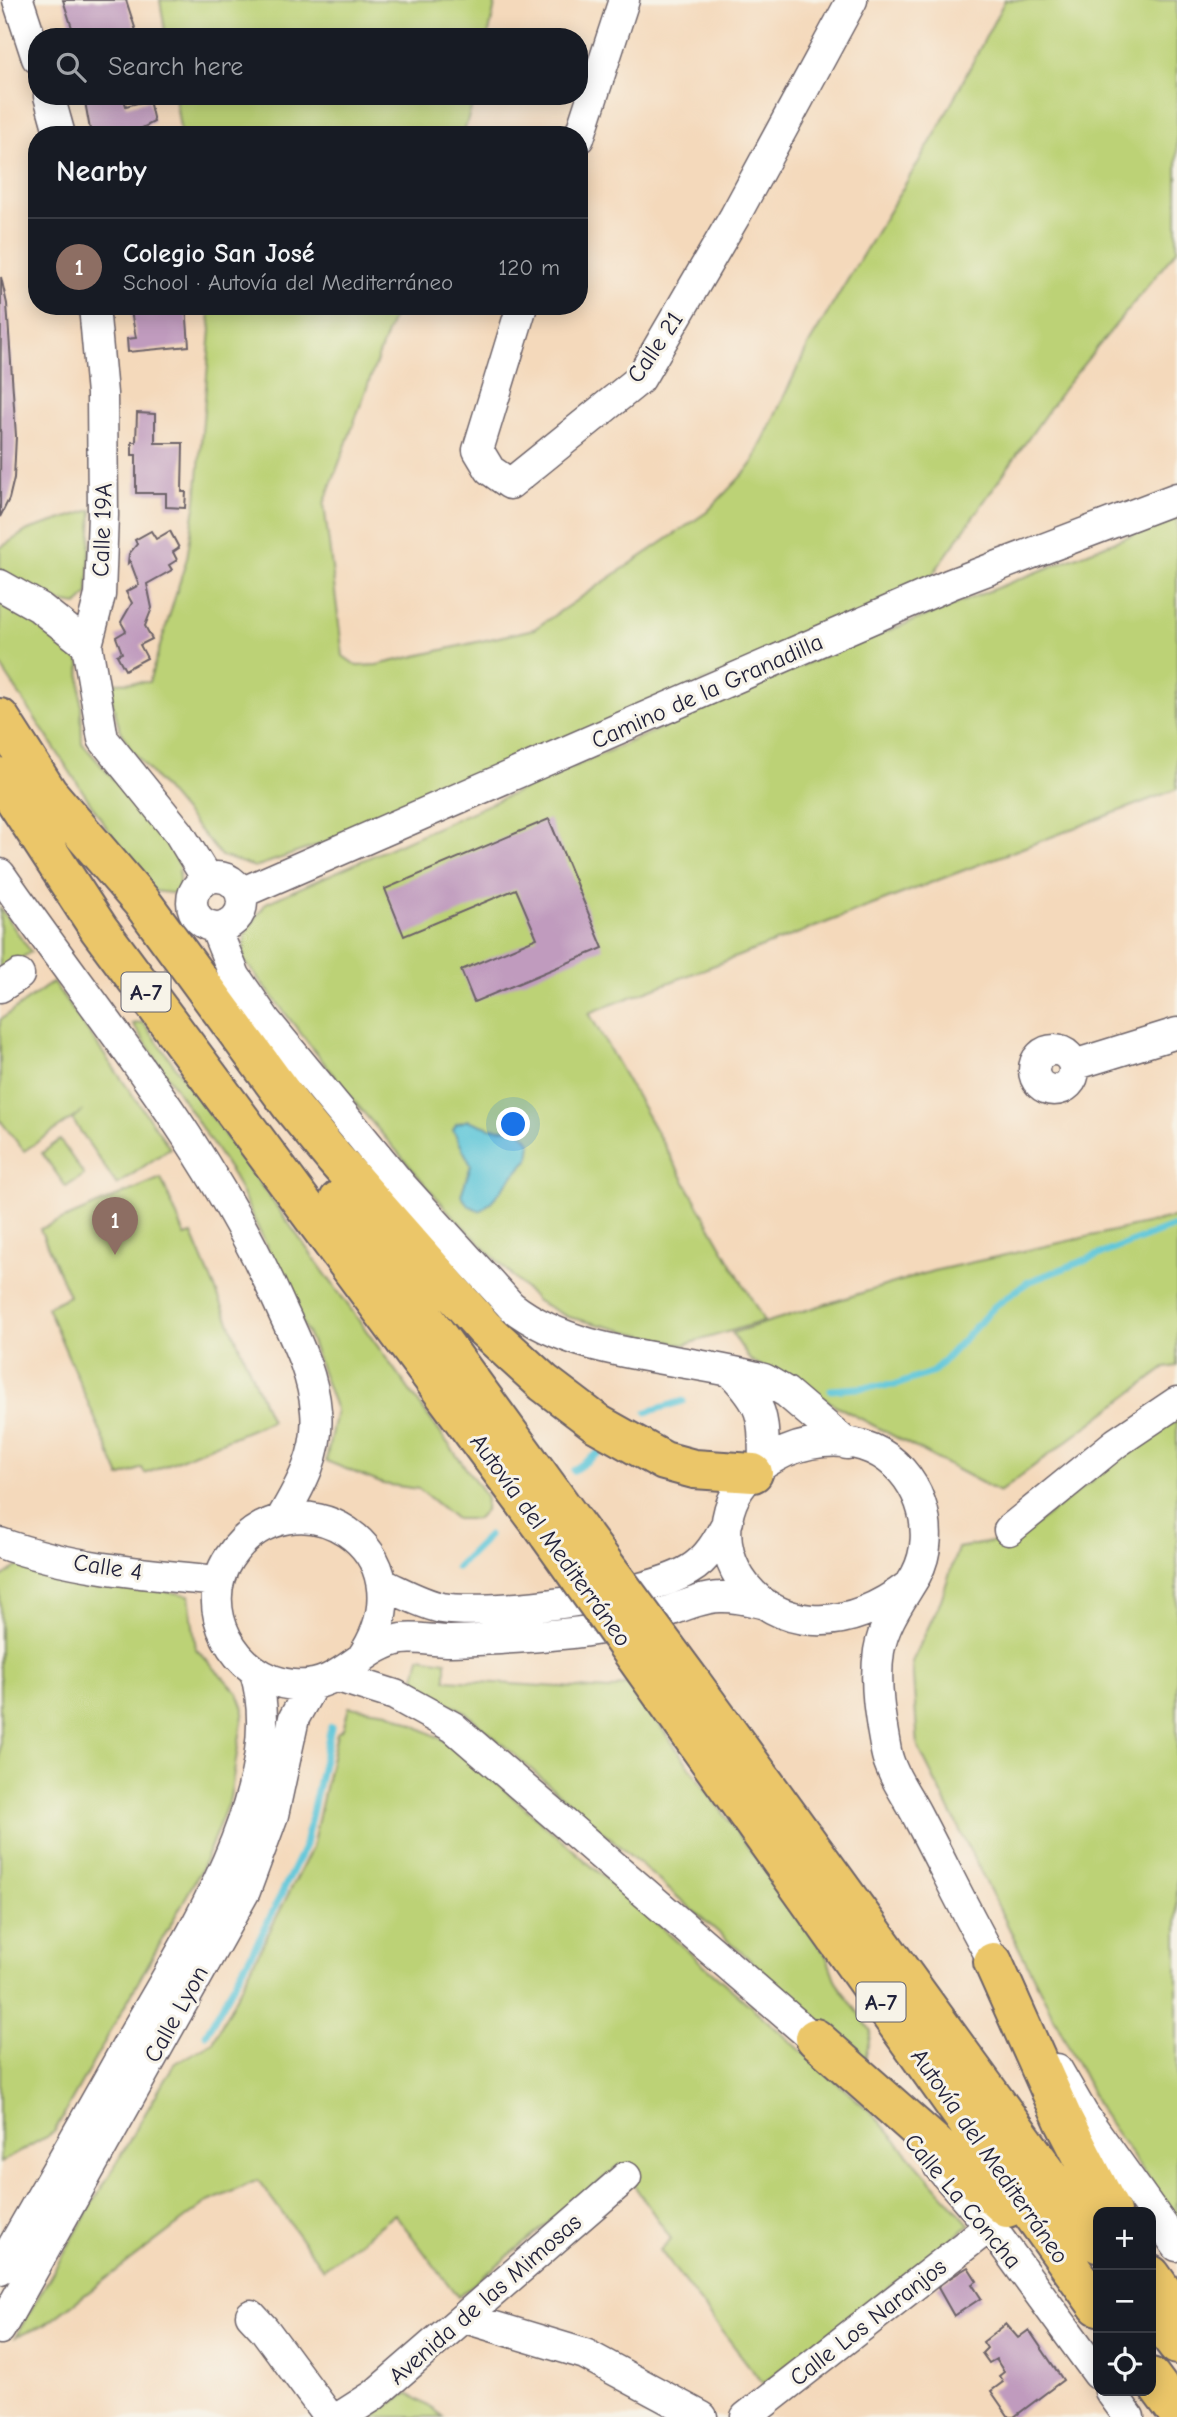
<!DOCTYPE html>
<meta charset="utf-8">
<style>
body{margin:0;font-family:"Comic Neue",sans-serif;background:#20242c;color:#f1f3f6}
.controls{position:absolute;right:21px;bottom:21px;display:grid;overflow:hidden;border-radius:14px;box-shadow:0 4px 18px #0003}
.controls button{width:63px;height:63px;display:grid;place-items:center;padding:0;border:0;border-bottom:2px solid #363941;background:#171b24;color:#f1f3f6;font:35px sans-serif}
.you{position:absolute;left:514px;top:1125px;width:24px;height:24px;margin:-18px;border:5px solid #fff;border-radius:50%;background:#1a73e8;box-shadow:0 0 0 10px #1a73e833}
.badge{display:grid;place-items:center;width:46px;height:46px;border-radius:50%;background:#7c3aed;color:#fff;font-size:23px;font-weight:700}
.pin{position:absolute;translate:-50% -58px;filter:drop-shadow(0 2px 4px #0008)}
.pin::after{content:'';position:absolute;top:37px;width:24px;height:21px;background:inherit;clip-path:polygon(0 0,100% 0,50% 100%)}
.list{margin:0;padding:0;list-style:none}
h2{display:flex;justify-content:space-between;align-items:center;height:91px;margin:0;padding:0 28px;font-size:30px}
h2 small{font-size:23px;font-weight:400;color:#9ea1a6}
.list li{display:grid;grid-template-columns:46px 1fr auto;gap:21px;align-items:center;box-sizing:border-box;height:98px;padding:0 28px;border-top:2px solid #363941}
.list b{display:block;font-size:26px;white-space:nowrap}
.list p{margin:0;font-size:23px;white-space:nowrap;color:#9ea1a6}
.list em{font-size:23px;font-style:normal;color:#9ea1a6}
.icon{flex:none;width:38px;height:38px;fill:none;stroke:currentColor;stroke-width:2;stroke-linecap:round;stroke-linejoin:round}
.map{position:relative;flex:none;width:1177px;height:2417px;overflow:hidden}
.search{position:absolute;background:#171b24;box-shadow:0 4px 18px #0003;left:28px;top:28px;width:560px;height:77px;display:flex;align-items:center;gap:18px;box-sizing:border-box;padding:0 24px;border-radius:28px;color:#9ea1a6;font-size:26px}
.panel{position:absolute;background:#171b24;box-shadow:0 4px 18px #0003;left:28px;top:126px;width:560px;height:189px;border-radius:28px}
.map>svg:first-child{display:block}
</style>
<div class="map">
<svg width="1177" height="2417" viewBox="0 0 1177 2417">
<rect width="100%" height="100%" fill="#f7f3e8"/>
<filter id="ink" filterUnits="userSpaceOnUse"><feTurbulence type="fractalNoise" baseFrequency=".0143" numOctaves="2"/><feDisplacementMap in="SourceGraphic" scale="14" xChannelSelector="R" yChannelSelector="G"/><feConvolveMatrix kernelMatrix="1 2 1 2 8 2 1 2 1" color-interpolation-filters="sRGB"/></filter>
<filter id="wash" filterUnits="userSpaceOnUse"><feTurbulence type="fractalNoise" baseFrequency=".00686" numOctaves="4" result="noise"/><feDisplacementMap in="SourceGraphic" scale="28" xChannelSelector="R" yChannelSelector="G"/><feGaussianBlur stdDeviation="1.57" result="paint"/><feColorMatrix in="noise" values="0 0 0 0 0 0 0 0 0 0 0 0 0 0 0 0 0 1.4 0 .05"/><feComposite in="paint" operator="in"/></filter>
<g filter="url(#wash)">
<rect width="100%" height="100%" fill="#f4d9bb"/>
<!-- green -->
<path fill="#bcd276" stroke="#6f7a58" stroke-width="2" d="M160,0h336l-8,37h-322z
M1005,0h172v250l-113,138 -141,200 -589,252 -79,27 -34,-11 -91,-108 -11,-21 -7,-27v-17l37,-1 38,-124 9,-58 15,-170 -3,-24h189l-73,198 19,152 14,10 20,-1 157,-36 173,-117 44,-46 58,-122 127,-211z
M175,96h300l-12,39h-282z
M92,510l-4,84 -11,11 -17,-3 -60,-28v-26l28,-18z
M1177,517v272l-588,224 175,308 -80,24 -116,-28 -31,-16 -88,-89 -97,-113 -109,-140 2,-25 21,-31 553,-245z
M0,599l63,41 17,23 2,80 87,100 10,22v29l-26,-3 -18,-20 -131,-200 -4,-8z
M0,908l31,44 -31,19z
M53,982l117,166 -53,37 -45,-66 11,-8 -59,40 -24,-31v-100z
M143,1022l343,474 -1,15 -8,8h-21l-37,-30 -36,-5 -57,-23 10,-51 -26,-71 -76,-162 -101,-153z
M60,1140l24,35 -18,12 -24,-34z
M161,1178l24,58 7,-2 79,187 -126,53 -3,-6 -22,9 -73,-170 22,-11 -29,-67z
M1177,1217v149l-12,2 -166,124 -249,-132 -18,-27 201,-62z
M1177,1422v797l-75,-106 -184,-366 -6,-85 29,-62 17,-52 62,-11 142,-112z
M18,1566l171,29 7,54 42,44 6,16 -14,89 -29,72 -147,262 -54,31v-585z
M420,1657l26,4v19l163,10 20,-7 197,272 10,27 35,49 -6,29 -401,-349 -51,-26z
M349,1707l40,5 66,34 417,367 98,112 -207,159 -103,-134 11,-11 -51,-74 -162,132 -63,-83 -72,55 -65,-89 -52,23 -161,122 -30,12 159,-273 39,-22 99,-194 25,-115 6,-4z
M408,2393l36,24h-74z"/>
<!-- water -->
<path fill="#5dc6d9" stroke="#40748a" stroke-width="2" d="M468,1120l22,8 30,2 11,13 -2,16c-13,11 -39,48 -49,52l-12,-6 -7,-10 10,-30 -18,-35 3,-6z"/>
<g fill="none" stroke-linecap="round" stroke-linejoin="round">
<!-- stream -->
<path stroke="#5dc6d9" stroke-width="7" d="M831,1390l65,-5 37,-13 62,-66 33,-24 149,-57
M647,1412l36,-11
M574,1470l26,-18
M457,1567l31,-31
M206,2034l53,-94 46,-95 26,-118"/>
</g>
<g id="blocks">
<!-- building -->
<path fill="#c09bbe" d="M63,0h63l12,37h-63z
M84,96h39l3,10 23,-6 5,22 -25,13h-38z
M1,277l6,27 9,132 -2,42 -5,21 -9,18z
M130,306h56l3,40 -61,6 -1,-13 9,-1z
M137,413l18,1v29h28l-1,49h4l-1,16 -19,-1v-14h-30v-38h-4v-13h4z
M151,531l5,8 14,-8 9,17 -6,4 4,8 -8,5 3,5 -25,14 5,24 -7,18 7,13 -12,6 7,13 -22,12 -8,-15 5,-2 -6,-16 10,-6 -5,-9 11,-19 -6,-11 13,-7 -9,-24 -2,2 1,-9 8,-10 -2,-4z
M549,819l54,129 -129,54 -13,-32 76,-32 -21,-49 -112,47 -19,-47z
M968,2267l9,14 -5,3 9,14 -27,18 -17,-30z
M1006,2324l12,14 11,-8 34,50 -49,37h-5l-18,-26 12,-9 -4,-6 5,-4 -8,-13 -7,4 -7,-10 5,-5 -4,-6z"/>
</g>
</g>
<g filter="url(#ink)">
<use href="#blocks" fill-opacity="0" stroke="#6c6268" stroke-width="2"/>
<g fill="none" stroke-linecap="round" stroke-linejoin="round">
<defs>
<path id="minor" d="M18,0l19,58
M49,96l11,39
M579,138l45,-138
M94,306l8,88 1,121 -3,80 -13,50 16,94 76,94 28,46
M522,306l-44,144 12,20 20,14 130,-105 95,-163 117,-216
M0,585l39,22 48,38
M0,874c99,143 206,266 278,427 16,36 35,70 38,110 4,41 -15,74 -35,108
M192 902a25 25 0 1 1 50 0a25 25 0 1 1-50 0Z
M241,893l710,-309 226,-86
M215,927l20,49 31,45 136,165 109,120c67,53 172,50 253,73l22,13 61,52
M0,987l19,-12
M1034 1070a20 20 0 1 1 40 0a20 20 0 1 1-40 0Z
M1074,1065l103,-32
M732,1373c34,36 31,44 32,91
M1009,1530l107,-87 61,-41
M0,1543c70,25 145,31 219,38
M383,1584c18,8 39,20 59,24 52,8 202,-11 247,-38 19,-11 29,-30 39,-49
M908,1586c-142,107 -248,-66 -133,-129 28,-16 67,-21 97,-8 46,20 68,81 44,126 -14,24 -32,47 -37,76 -5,33 1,67 7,100 4,22 22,46 32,66 29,55 55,111 87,164
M361,1659c76,-111 -69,-195 -132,-101 -33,50 5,121 64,127 48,5 67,-39 109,-46 16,-2 33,2 48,2 40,-1 82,-4 122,-8 26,-3 52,-7 77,-15 24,-7 47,-20 71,-21 15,-1 28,3 42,6
M338,1677l57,18 58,32 376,325
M1057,2069l26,45 94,132
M939,2167l51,59 108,148
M0,2269c42,-74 85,-147 126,-221 56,-99 165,-259 129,-376
M251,2315l13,14 65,88
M465,2318l120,36 117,63
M0,2329l245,-438 28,-76 21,-97 19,-34
M1110,2391l19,26
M340,2417l33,-21 253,-219
M746,2417l244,-191"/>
<path id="highway" d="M0,718l61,95
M0,777l99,152 450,606
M48,793l93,108 151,206 42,51 150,170 60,55 54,41 66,37 30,8 59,4
M339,1200l234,322
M692,1683l406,560
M664,1697l434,609
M993,1962l71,159 47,91
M815,2038l192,170
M1151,2275l26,37
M1151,2311l26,34
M1151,2377l26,35"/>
</defs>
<!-- minor casing -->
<use href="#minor" stroke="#6c6268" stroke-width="33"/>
<!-- highway casing -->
<use href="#highway" stroke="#6c6268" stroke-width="42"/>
<!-- minor -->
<use href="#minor" stroke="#fff" stroke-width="30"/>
<!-- highway -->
<use href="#highway" stroke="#ebc669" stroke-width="38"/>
<defs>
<path id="highway-bridge" d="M573,1522l119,161
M549,1535l115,162"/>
</defs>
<!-- highway-bridge casing -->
<use href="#highway-bridge" stroke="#6c6268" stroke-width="42" stroke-linecap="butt"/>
<!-- highway-bridge -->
<use href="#highway-bridge" stroke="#ebc669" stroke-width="38"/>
</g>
</g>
<g text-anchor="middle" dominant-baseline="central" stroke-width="6" stroke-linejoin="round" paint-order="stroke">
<!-- shield labels -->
<g fill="#f7f3e8" stroke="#62616f" stroke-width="2">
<rect x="121.5" y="972.5" width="49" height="39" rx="5"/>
<rect x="856.5" y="1982.5" width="49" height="39" rx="5"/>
</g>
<g font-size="23" font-weight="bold" fill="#22223b">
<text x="146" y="992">A-7</text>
<text x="881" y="2002">A-7</text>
</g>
<!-- street labels -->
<g font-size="24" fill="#22223b" stroke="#f7f3e8">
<text transform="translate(655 347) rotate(-56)">Calle 21</text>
<text transform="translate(102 530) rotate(-88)">Calle 19A</text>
<text transform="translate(707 691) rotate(-24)">Camino de la Granadilla</text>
<text transform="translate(551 1540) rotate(54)">Autovía del Mediterráneo</text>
<text transform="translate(108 1567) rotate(9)">Calle 4</text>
<text transform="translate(176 2014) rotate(-61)">Calle Lyon</text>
<text transform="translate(990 2156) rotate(55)">Autovía del Mediterráneo</text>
<text transform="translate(963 2201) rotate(50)">Calle La Concha</text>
<text transform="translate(485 2299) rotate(-41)">Avenida de las Mimosas</text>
<text transform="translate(868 2322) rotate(-38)">Calle Los Naranjos</text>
</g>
</g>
</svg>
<div class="controls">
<button>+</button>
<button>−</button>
<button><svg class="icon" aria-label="locate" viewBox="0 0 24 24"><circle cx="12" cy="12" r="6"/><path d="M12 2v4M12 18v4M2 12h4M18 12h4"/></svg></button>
</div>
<div class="you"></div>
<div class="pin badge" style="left:115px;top:1255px;background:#8d6e63">1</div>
<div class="search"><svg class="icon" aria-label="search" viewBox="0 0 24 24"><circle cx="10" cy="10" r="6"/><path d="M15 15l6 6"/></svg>Search here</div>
<section class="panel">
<h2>Nearby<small></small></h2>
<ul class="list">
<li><span class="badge" style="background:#8d6e63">1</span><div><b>Colegio San José</b><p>School · Autovía del Mediterráneo</p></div><em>120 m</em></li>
</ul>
</section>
</div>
